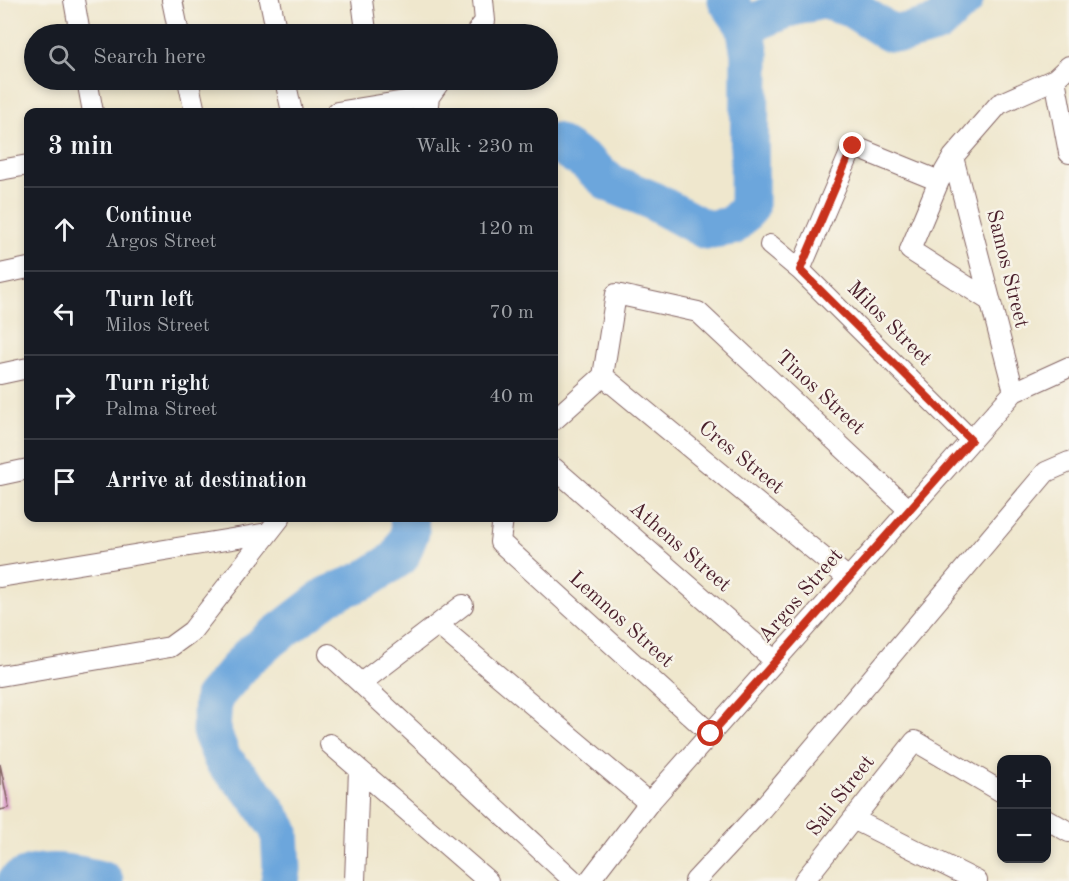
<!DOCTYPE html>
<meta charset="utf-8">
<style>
body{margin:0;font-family:"Old Standard TT",serif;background:#242831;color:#f1f3f6}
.controls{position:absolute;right:18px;bottom:18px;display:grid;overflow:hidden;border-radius:12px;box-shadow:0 3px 9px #0003}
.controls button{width:54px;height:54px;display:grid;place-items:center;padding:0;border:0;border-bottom:2px solid #363941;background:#171b24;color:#f1f3f6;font:30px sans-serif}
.stop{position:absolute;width:18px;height:18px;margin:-14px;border:4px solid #c8321e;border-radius:50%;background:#fff}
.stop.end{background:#c8321e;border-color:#fff;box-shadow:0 2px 6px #0008}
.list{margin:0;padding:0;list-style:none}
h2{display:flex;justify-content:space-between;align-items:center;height:78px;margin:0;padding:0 24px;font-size:26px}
h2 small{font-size:20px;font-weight:400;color:#9ea1a6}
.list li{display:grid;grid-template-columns:39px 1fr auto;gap:18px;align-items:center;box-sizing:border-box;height:84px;padding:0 24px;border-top:2px solid #363941}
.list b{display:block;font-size:22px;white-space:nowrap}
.list p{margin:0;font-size:20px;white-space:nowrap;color:#9ea1a6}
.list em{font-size:20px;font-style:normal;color:#9ea1a6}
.icon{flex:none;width:33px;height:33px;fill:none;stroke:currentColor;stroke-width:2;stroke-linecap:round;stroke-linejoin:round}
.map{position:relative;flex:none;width:1069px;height:881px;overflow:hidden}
.search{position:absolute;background:#171b24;box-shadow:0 3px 9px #0003;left:24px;top:24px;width:534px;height:66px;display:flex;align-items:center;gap:15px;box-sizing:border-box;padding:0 21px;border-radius:33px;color:#9ea1a6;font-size:22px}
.panel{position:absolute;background:#171b24;box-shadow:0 3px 9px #0003;left:24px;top:108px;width:534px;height:414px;border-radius:12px}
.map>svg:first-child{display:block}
</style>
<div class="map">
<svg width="1069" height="881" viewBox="0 0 1069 881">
<rect width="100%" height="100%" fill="#f7f3e8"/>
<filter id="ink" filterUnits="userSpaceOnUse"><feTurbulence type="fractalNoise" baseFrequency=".0167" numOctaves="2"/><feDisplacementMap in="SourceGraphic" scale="12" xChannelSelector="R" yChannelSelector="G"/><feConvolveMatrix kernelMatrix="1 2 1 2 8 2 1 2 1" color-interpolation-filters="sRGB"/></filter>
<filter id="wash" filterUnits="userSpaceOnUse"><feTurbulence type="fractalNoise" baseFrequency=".008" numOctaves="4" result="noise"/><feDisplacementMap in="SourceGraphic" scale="24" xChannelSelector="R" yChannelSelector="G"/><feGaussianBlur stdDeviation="1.35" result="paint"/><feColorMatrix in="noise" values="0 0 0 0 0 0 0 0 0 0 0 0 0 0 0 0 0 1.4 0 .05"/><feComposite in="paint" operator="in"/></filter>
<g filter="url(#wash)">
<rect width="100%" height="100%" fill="#efe7cd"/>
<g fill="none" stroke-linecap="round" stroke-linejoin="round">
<!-- river -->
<path stroke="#6ca6dc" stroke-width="39" d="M727,0l18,26 47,-19 29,-7
M824,0l27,8 38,24 17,1 31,-9 27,-24
M554,142l32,20 24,21 39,16 57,31 26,-4 17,-18 1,-154 -5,-28
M17,881c25,-15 60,-7 87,0
M280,881l2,-12 -2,-38 -24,-36 -33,-35 -12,-29 2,-33 36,-42 79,-61 37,-15 35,-23 10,-25 -1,-14"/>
</g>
<g id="blocks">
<!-- building -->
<path fill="#dba2c9" d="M0,764l9,44 -9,2z"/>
</g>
</g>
<g filter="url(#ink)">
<use href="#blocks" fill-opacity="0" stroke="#846564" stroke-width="1.5"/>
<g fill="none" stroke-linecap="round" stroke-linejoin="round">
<defs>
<path id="street" d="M74,0l6,34
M172,0l7,34
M270,0l7,34
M362,0l4,31
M475,34l10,-13 -2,-21
M1055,79l14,74
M87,80l6,32
M188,80l7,32
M285,80l7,32
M337,112l92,-15
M427,112l2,-15 12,-17
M953,157l61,235
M0,170l28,-5
M770,245l30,25 171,170
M800,270l53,-124 86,35
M0,274l28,-6
M990,301l-80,-51 29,-69 14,-24 46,-53 56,-25 14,-13
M0,374l28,-6
M603,376l245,202
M554,420l49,-44 13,-82 82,18 211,198
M554,468l221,193
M0,475l28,-6
M503,518l-3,24 211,192
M0,577l268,-44
M438,625l211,178
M329,654l245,227
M0,676l170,-29 22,-16 88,-113
M361,683l102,-78
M330,744l158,137
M853,819l124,62
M1046,819l23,13
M355,881l4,-112
M589,881l60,-78 365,-411 55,-25
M695,881l65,-70 286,-339 23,-10
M804,881l111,-140 87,51"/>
</defs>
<!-- street casing -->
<use href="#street" stroke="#846564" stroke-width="22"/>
<!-- street -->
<use href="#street" stroke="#fff" stroke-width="20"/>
</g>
</g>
<g fill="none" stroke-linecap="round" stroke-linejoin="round" filter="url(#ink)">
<!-- route -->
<path stroke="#c8321e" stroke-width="8" d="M711,734l260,-294 -171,-170 53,-124"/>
</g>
<g text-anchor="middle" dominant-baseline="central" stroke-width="5" stroke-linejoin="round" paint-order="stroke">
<!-- street labels -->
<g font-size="21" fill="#4a1f2b" stroke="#f7f3e8">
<text transform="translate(1007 269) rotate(76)">Samos Street</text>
<text transform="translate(889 324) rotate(45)">Milos Street</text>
<text transform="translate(820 393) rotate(43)">Tinos Street</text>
<text transform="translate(741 458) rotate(39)">Cres Street</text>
<text transform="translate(680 547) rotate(41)">Athens Street</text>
<text transform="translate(801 596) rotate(-49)">Argos Street</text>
<text transform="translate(621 620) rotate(42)">Lemnos Street</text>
<text transform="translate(841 796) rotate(-52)">Sali Street</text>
</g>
</g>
</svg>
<div class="controls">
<button>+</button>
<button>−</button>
</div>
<div class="stop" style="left:711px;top:734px"></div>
<div class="stop end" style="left:853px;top:146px"></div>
<div class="search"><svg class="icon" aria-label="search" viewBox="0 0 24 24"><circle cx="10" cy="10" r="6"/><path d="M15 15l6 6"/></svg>Search here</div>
<section class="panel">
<h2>3 min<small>Walk · 230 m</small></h2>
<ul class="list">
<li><svg class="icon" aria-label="ahead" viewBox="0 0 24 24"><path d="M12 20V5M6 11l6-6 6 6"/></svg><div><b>Continue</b><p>Argos Street</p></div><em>120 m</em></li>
<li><svg class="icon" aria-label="left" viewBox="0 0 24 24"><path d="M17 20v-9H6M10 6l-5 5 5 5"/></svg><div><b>Turn left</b><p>Milos Street</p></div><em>70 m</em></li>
<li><svg class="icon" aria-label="right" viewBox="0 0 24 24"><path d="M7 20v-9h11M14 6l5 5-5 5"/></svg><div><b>Turn right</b><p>Palma Street</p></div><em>40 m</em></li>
<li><svg class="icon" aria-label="arrive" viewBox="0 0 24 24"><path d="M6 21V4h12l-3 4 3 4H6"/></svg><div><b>Arrive at destination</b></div></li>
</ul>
</section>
</div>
